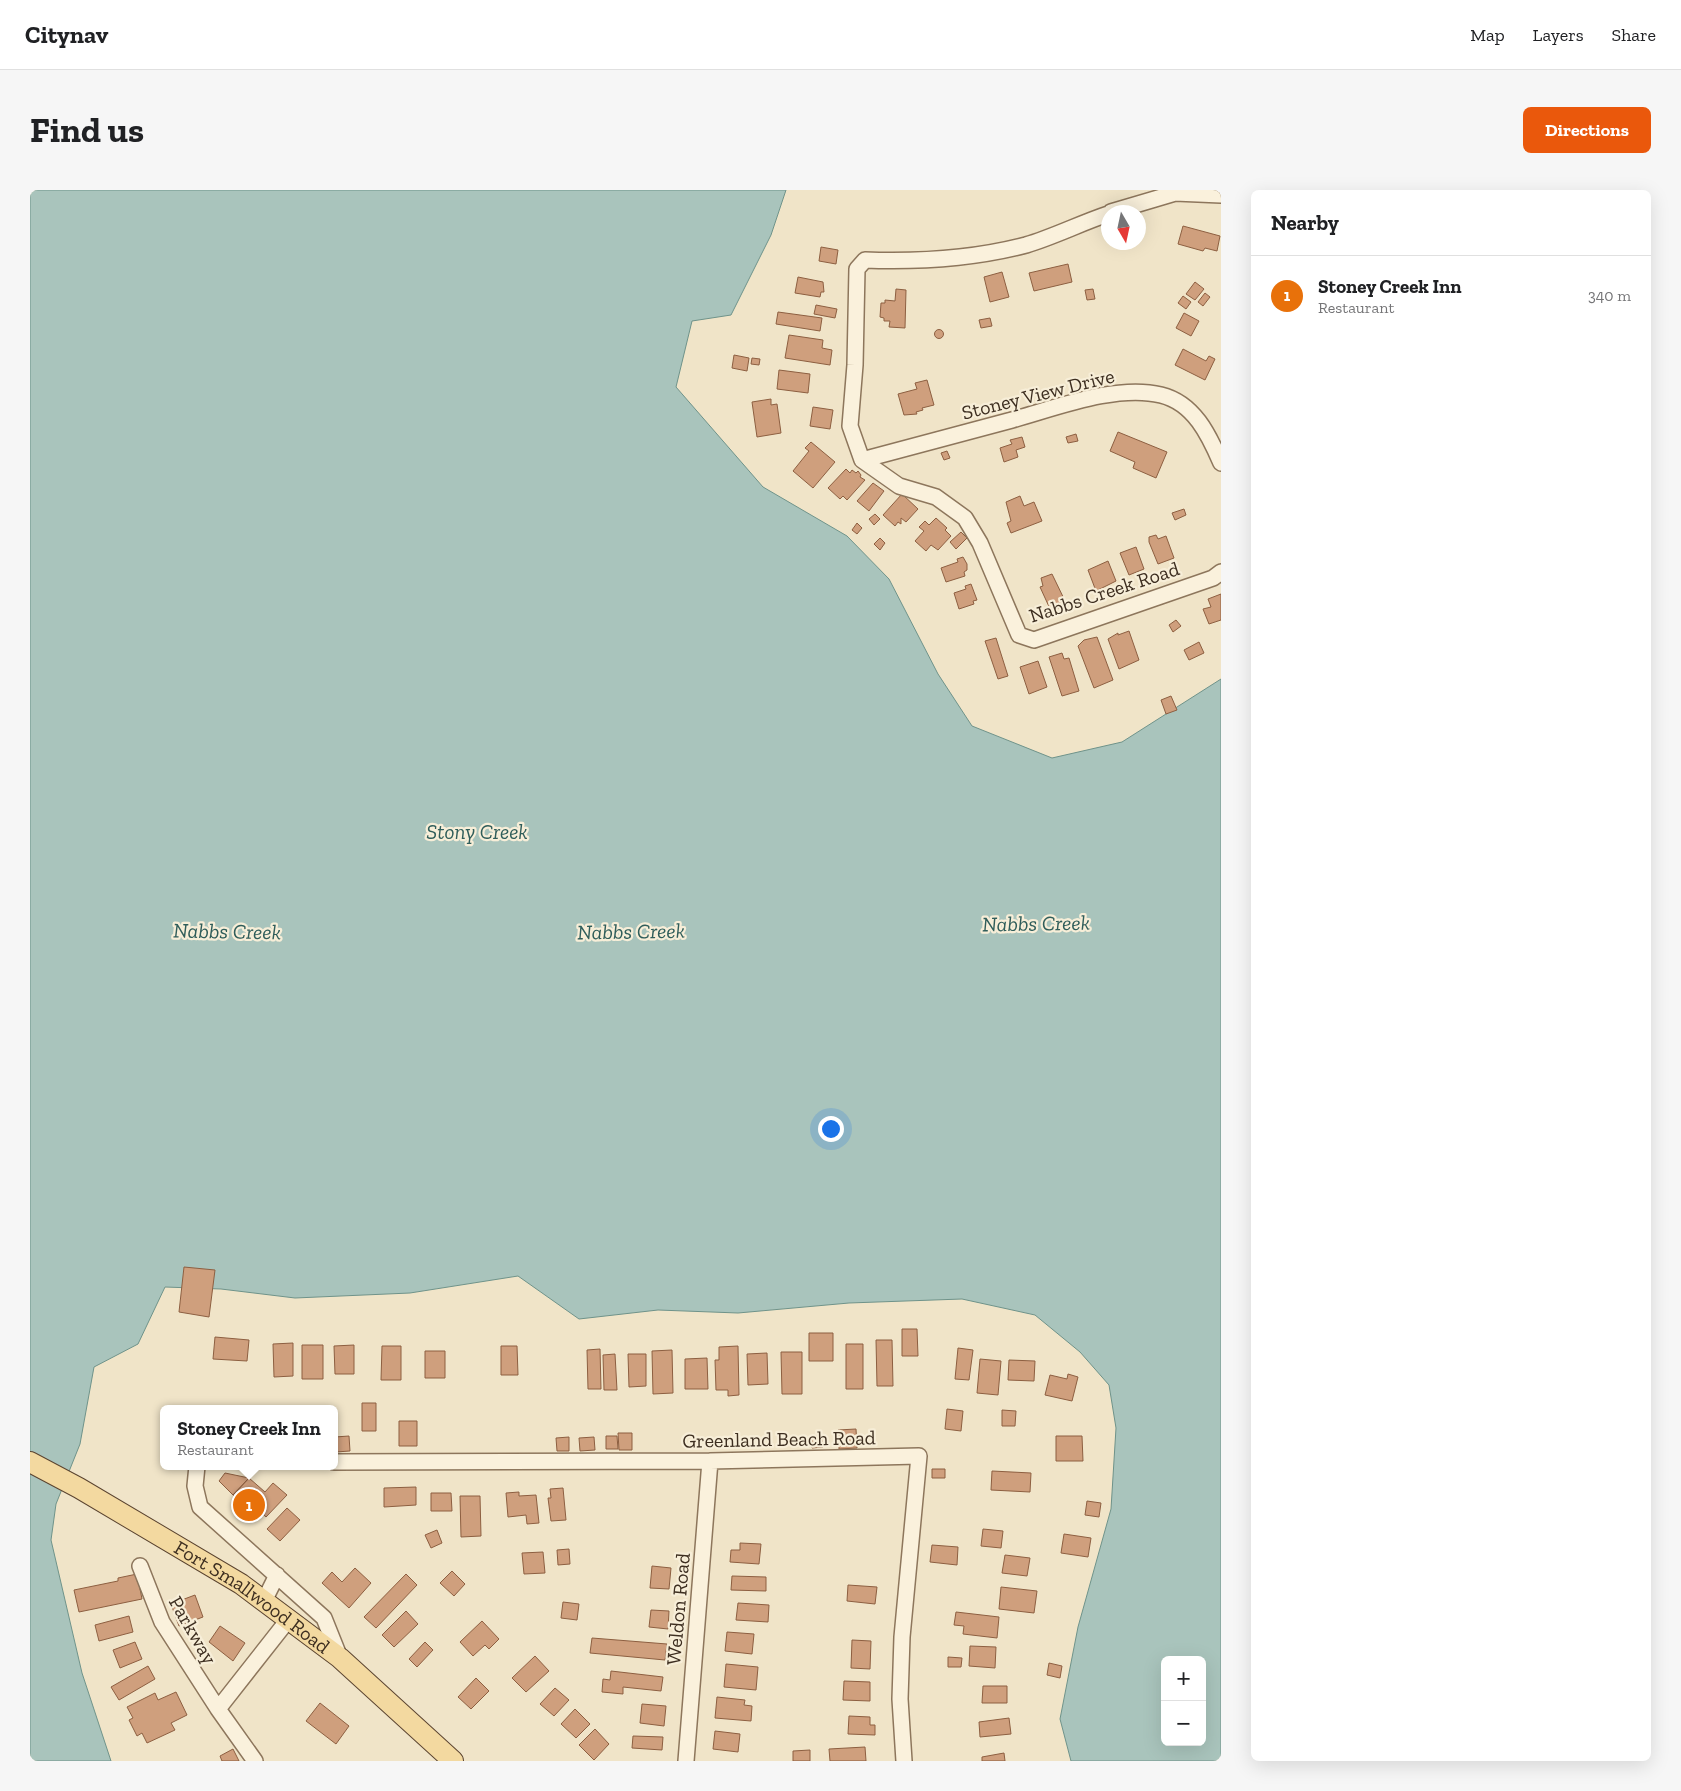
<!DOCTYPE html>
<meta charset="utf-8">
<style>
body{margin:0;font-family:"Zilla Slab",serif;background:#f6f6f6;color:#202124}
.controls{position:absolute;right:15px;bottom:15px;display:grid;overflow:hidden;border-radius:8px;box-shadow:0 5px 20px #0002}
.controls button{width:45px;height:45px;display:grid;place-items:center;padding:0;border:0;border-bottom:1px solid #e0e0e0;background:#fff;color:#202124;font:25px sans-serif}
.compass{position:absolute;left:1071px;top:15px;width:45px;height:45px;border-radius:50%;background:#fff;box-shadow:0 5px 20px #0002;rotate:171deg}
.you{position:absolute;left:800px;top:938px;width:18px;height:18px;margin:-12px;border:4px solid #fff;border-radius:50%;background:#1a73e8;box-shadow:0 0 0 8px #1a73e833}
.badge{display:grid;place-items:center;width:32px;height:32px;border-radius:50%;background:#ea580c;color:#fff;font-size:16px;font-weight:700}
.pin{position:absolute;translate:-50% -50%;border:2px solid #fff;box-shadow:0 1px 5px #0006}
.popup{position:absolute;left:130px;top:1215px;width:178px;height:65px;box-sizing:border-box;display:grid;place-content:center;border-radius:8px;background:#fff;filter:drop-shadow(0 1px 4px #0005);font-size:16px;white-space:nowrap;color:#757577}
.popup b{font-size:19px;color:#202124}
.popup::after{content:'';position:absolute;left:50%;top:100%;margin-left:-10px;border:10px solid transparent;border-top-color:#fff}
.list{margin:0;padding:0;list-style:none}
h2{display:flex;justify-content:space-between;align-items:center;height:65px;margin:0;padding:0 20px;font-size:21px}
h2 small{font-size:16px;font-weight:400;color:#757577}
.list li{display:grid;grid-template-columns:32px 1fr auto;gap:15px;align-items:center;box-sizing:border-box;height:80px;padding:0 20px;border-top:1px solid #e0e0e0}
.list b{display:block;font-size:19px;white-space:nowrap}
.list p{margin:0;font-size:16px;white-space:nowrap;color:#757577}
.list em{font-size:16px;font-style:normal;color:#757577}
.map{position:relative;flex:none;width:1191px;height:1571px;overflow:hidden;border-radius:8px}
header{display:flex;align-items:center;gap:30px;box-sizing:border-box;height:70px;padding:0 25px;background:#fff;border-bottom:1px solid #e0e0e0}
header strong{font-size:24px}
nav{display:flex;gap:28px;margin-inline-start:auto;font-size:18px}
.intro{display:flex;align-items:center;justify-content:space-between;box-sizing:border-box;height:120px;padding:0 30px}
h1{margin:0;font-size:35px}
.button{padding:12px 22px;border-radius:8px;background:#ea580c;color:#fff;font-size:18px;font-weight:700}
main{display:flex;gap:30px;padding:0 30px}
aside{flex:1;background:#fff;border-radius:8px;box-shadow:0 5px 20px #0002}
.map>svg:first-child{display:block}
</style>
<header>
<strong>Citynav</strong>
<nav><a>Map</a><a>Layers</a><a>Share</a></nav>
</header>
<div class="intro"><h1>Find us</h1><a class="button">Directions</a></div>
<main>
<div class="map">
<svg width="1191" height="1571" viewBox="0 0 1191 1571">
<rect width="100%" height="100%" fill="#f0e4c8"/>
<!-- water -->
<path fill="#a9c4bc" stroke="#6f938a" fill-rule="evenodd" d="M0,0h756l-15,45 -40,80 -39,6 -16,66 87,100 84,49 42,43 49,95 34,52 80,32 70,-16 99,-63v1082h-150l-11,-42 18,-92 33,-118 5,-81 -7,-43 -29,-33 -45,-37 -73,-16 -113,4 -111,10 -80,-3 -79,9 -61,-43 -108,17 -115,5 -74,-9 -56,-2 -27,57 -44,23 -14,77 -24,60 -5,36 31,133 29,88h-81zM1135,1470h37v82h-37z"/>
<!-- building -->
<path fill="#cf9f7d" stroke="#8d5f41" d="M1153,36l37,10 -3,15 -12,-3 -2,3 -25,-7z
M791,57l17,3 -2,14 -17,-3z
M1038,74l4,18 -38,9 -5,-18z
M972,82l7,25 -19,5 -6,-25z
M768,87l25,5 1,10h-3l-1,5 -25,-4z
M1165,92l9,7 -9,11 -9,-6z
M866,99l10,1 -1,38 -16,-1 1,-6h-6v-3l-4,-1 1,-14h4v-3l10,1z
M1063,99l2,10 -8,1 -2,-10z
M1175,103l5,4 -7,9 -5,-4z
M1153,106l8,6 -5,7 -8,-6z
M786,115l21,4 -2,9 -21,-4z
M748,122l44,6 -2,13 -44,-7z
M1154,123l15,8 -8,15 -15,-8z
M960,128l2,8 -11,2 -2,-8z
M904.5 144a4.5 4.5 0 1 1 9 0a4.5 4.5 0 1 1-9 0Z
M759,145l34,5 -1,8 10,2 -2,15 -45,-7z
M1153,159l23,12 3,-5 6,3 -10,21 -30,-15z
M704,165l15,3 -2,13 -15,-3z
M722,168l8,1 -1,6 -8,-1z
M749,180l31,4 -2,19 -31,-4z
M897,190l7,25 -12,3 1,2 -7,2 1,2 -13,1 -6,-21 19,-5 -2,-6z
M741,209v6l6,-1 4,29 -24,4 -5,-35z
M783,217l20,3 -3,19 -20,-3z
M1088,242l49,20 -11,26 -23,-10 2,-6 -25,-11z
M1046,244l2,7 -10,2 -2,-6z
M992,247l3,10 -9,3 2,7 -14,5 -4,-14 12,-4 -2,-4z
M781,252l24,20 -22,26 -20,-17 16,-20 -4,-3z
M917,261l3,7 -6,2 -3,-7z
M816,279l4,4 2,-3 4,3 2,-2 3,4 -1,2 5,3 -18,20 -4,-4 -3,3 -12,-11z
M843,293l11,8 -15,20 -12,-10z
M872,304l16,15 -12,13 -5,-4v6l-3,-2 -3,4 -12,-11z
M990,306l4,10 10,-4 8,19 -31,12 -4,-10 4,-2 -5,-19z
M1154,319l2,6 -11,5 -3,-7z
M845,324l5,5 -6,6 -5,-6z
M906,328l11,10 -2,2 6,6 -13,14 -7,-5 -5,6 -11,-10 9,-10 -5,-4 6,-6 4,4z
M827,333l5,5 -5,6 -5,-4z
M931,342l6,6 -11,11 -6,-7z
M1126,345l2,4 8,-3 8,22 -16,6 -9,-22v-5z
M850,348l5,5 -5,7 -6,-6z
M1106,357l8,22 -15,6 -9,-22z
M933,367l4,7v6l-3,2 1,4 -19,6 -5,-14 17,-6 -1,-3z
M1078,371l8,20 -20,10 -8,-21z
M1022,384l15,31 -16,6 -11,-24 3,-1 -2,-8z
M941,394l6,16 -4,1 1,3 -15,5 -5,-16 12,-4 -1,-3z
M1191,404v26l-12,4 -6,-15 8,-2 -3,-8z
M1146,430l5,6 -8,6 -4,-7z
M1099,441l10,29 -20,9 -11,-30 10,-6v2z
M1067,447l16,43 -19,8 -16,-42 6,-6z
M966,448l12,38 -10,3 -13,-38z
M1169,452l5,11 -15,7 -5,-10z
M1032,463l2,6 5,-1 10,33 -17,5 -13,-39z
M1008,471l9,26 -18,7 -9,-27z
M1141,506l6,14 -11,4 -5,-14z
M154,1077l31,3 -6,47 -30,-5z
M872,1139h15l1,27h-16z
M779,1143h24v28h-24z
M185,1147l34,3 -2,21 -34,-2z
M846,1150h16l1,46h-16z
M263,1153v33l-19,1 -1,-33z
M816,1154h17v45h-17z
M272,1155h21v34h-21z
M324,1155v29h-19l-1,-28z
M352,1156h19v34h-20z
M471,1156h16l1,29h-17z
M708,1156l1,49 -11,1v-6h-12l-1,-30h4v-13z
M928,1158l15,2 -4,30 -14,-1z
M570,1159l1,40h-13l-1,-39z
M642,1160l1,43 -20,1 -1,-43z
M395,1161h20v27h-20z
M751,1162h21v42h-20z
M737,1163l1,31 -20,1 -1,-31z
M585,1164l2,36h-13l-1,-35z
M598,1164h18v32l-17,1z
M677,1168l1,31h-23v-30z
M950,1169l21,2 -3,34 -21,-2z
M979,1170l26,1 -1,20 -26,-1z
M1038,1184l10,3 -6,24 -27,-6 5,-20 17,4z
M332,1213h14v28h-14z
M917,1219l16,2 -2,20 -16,-2z
M972,1220l14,1 -1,15h-13z
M369,1231h18v25h-18z
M826,1239l1,19 -18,1 -1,-19z
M588,1243h14v17h-13z
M793,1245v12l-11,1v-12z
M319,1246l1,15 -14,1 -1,-15z
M576,1246h11l1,13h-12z
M1026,1246h26l1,25h-27z
M539,1247v14h-12l-1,-13z
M564,1247l1,13 -15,1 -1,-13z
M902,1279h13v9h-13z
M962,1281l39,2 -1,19 -39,-2z
M195,1283l24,5 -16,17 -14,-14z
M219,1288l16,14 8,-9 14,12 -21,22 -11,-10 -4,5 -18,-17z
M386,1297v18l-32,2v-19z
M533,1298l3,32 -15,1 -3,-23h3l-1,-9z
M489,1302v4l17,-1 3,28 -12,1 -1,-9 -18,2 -2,-24z
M401,1303h20l1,18h-21z
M430,1306h20l1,40 -20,1z
M1057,1311l14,2 -2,14 -14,-2z
M257,1318l13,12 -20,21 -13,-12z
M953,1339l20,2 -2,17 -20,-2z
M407,1340l5,13 -11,5 -6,-13z
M1034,1344l27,4 -3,19 -27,-4z
M710,1353l21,1 -2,20 -29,-2 1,-12h9z
M902,1355l26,2 -1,18 -27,-3z
M539,1359l1,15 -12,1 -1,-15z
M513,1362l2,21 -21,1 -2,-21z
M975,1365l25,3 -3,18 -25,-3z
M622,1376l19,2 -2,21 -19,-1z
M325,1378l16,15 -22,25 -27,-25 10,-11 10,10z
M422,1381l13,13 -11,12 -14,-13z
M107,1384l5,25 -63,13 -5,-22 44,-9v-3z
M376,1384l11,11 -41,43 -12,-11z
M702,1386l34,1v14l-35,-1z
M818,1395l29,2 -2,17 -28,-3z
M971,1397l36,4 -3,22 -35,-4z
M165,1405l8,22 -24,9 -8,-22z
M533,1412l16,2 -2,16 -16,-2z
M708,1413l31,2 -1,17 -32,-2z
M621,1420l18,1 -1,18 -19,-2z
M376,1421l12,13 -24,23 -12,-12z
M926,1422l43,5 -2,21 -34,-4 1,-8 -10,-1z
M99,1426l4,16 -34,9 -4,-16z
M452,1431l17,18 -10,10 -4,-4 -12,11 -13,-14z
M190,1436l25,17 -12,18 -24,-19z
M697,1442l27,2 -2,20 -27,-3z
M562,1448l75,6 -2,16 -75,-7z
M822,1450l19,1 -1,28 -19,-1z
M105,1452l7,17 -22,9 -7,-18z
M395,1452l8,8 -16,17 -8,-8z
M940,1456l26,1 -1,21 -26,-2z
M505,1466l14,15 -23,21 -14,-14z
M918,1467l14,1 -1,9h-13z
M1019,1473l13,3 -2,12 -13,-3z
M696,1474l32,3 -2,23 -32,-3z
M118,1476l7,13 -36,21 -8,-13z
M581,1481l52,6 -2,14 -38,-4v7l-21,-2 1,-13 7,1z
M446,1488l13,13 -18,18 -13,-12z
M814,1491l26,1v19l-27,-1z
M953,1496h24v17h-25z
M525,1498l14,12 -15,16 -14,-12z
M146,1502l11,23 -16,8 4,7 -28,13 -5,-10 -5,3 -8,-16 4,-2 -6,-11 28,-14 3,7z
M687,1507l28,3 -1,5 8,1 -1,15 -36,-3z
M290,1513l29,23 -13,18 -30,-23z
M612,1514l24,2 -2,20 -24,-3z
M545,1519l15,15 -14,14 -15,-14z
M819,1526l21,1v8h5v10l-27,-1z
M979,1528l2,16 -31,3 -1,-15z
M565,1539l14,15 -15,16 -15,-15z
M685,1541l25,3 -2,18 -25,-3z
M603,1546l30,1 -1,13 -30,-2z
M835,1557l1,14h-36l-1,-12z
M203,1559l6,12h-17l-2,-5z
M780,1560v11h-17v-10z
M974,1563l1,8h-23v-4z"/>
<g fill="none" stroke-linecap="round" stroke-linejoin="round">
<defs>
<path id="minor" d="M1081,22l64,-19 46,2
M1078,24c-27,9 -55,23 -82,31 -53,14 -106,17 -161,15l-8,9 -2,96 -5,61 12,34 37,26 37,11 29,21 15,25 39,92 15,5 179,-62 8,-6
M832,270c50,-13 100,-27 150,-40 44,-12 104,-36 149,-25 33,8 48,40 60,68
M304,1272l376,-1 209,-5 -17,181 -2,62 4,62
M167,1276l-2,20 5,21 124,111 16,40
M110,1376l22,56 56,87
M234,1411l13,-26
M225,1571l-37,-52 70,-89
M656,1571l24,-300"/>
<g id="major">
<path id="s1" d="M0,1272l49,26 162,96 99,74 113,103"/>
</g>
</defs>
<!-- minor casing -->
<use href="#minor" stroke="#8d765c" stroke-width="18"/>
<!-- major casing -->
<use href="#major" stroke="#5b4430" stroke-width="22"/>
<!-- minor -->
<use href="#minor" stroke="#faf1dc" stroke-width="15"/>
<!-- major -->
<use href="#major" stroke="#f3d9a0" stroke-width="20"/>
</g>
<g text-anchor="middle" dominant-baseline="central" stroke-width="4.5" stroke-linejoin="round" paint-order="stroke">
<!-- street labels -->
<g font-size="20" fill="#3d2e20" stroke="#f7eed8">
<text transform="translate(1008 204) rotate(-14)">Stoney View Drive</text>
<text transform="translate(1074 402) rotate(-18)">Nabbs Creek Road</text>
<text transform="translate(749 1249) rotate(-1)">Greenland Beach Road</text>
<text stroke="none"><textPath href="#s1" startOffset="260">Fort Smallwood Road</textPath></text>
<text transform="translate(648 1419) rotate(-85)">Weldon Road</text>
<text transform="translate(163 1440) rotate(60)">Parkway</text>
</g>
<!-- water labels -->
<g font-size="21" font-style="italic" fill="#2f5d5a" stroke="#f7eed8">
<text x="447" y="641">Stony Creek</text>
<text transform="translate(1006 733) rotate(-1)">Nabbs Creek</text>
<text transform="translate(197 741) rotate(1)">Nabbs Creek</text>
<text transform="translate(601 741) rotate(-1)">Nabbs Creek</text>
</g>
</g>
</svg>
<div class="controls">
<button>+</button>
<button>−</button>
</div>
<svg class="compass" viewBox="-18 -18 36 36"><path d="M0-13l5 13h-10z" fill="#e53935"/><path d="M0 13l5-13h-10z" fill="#757577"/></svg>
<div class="you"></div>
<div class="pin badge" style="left:219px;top:1315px;background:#e8710a">1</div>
<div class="popup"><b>Stoney Creek Inn</b>Restaurant</div>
</div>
<aside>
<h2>Nearby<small></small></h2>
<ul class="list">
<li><span class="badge" style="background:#e8710a">1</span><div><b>Stoney Creek Inn</b><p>Restaurant</p></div><em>340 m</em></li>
</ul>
</aside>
</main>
